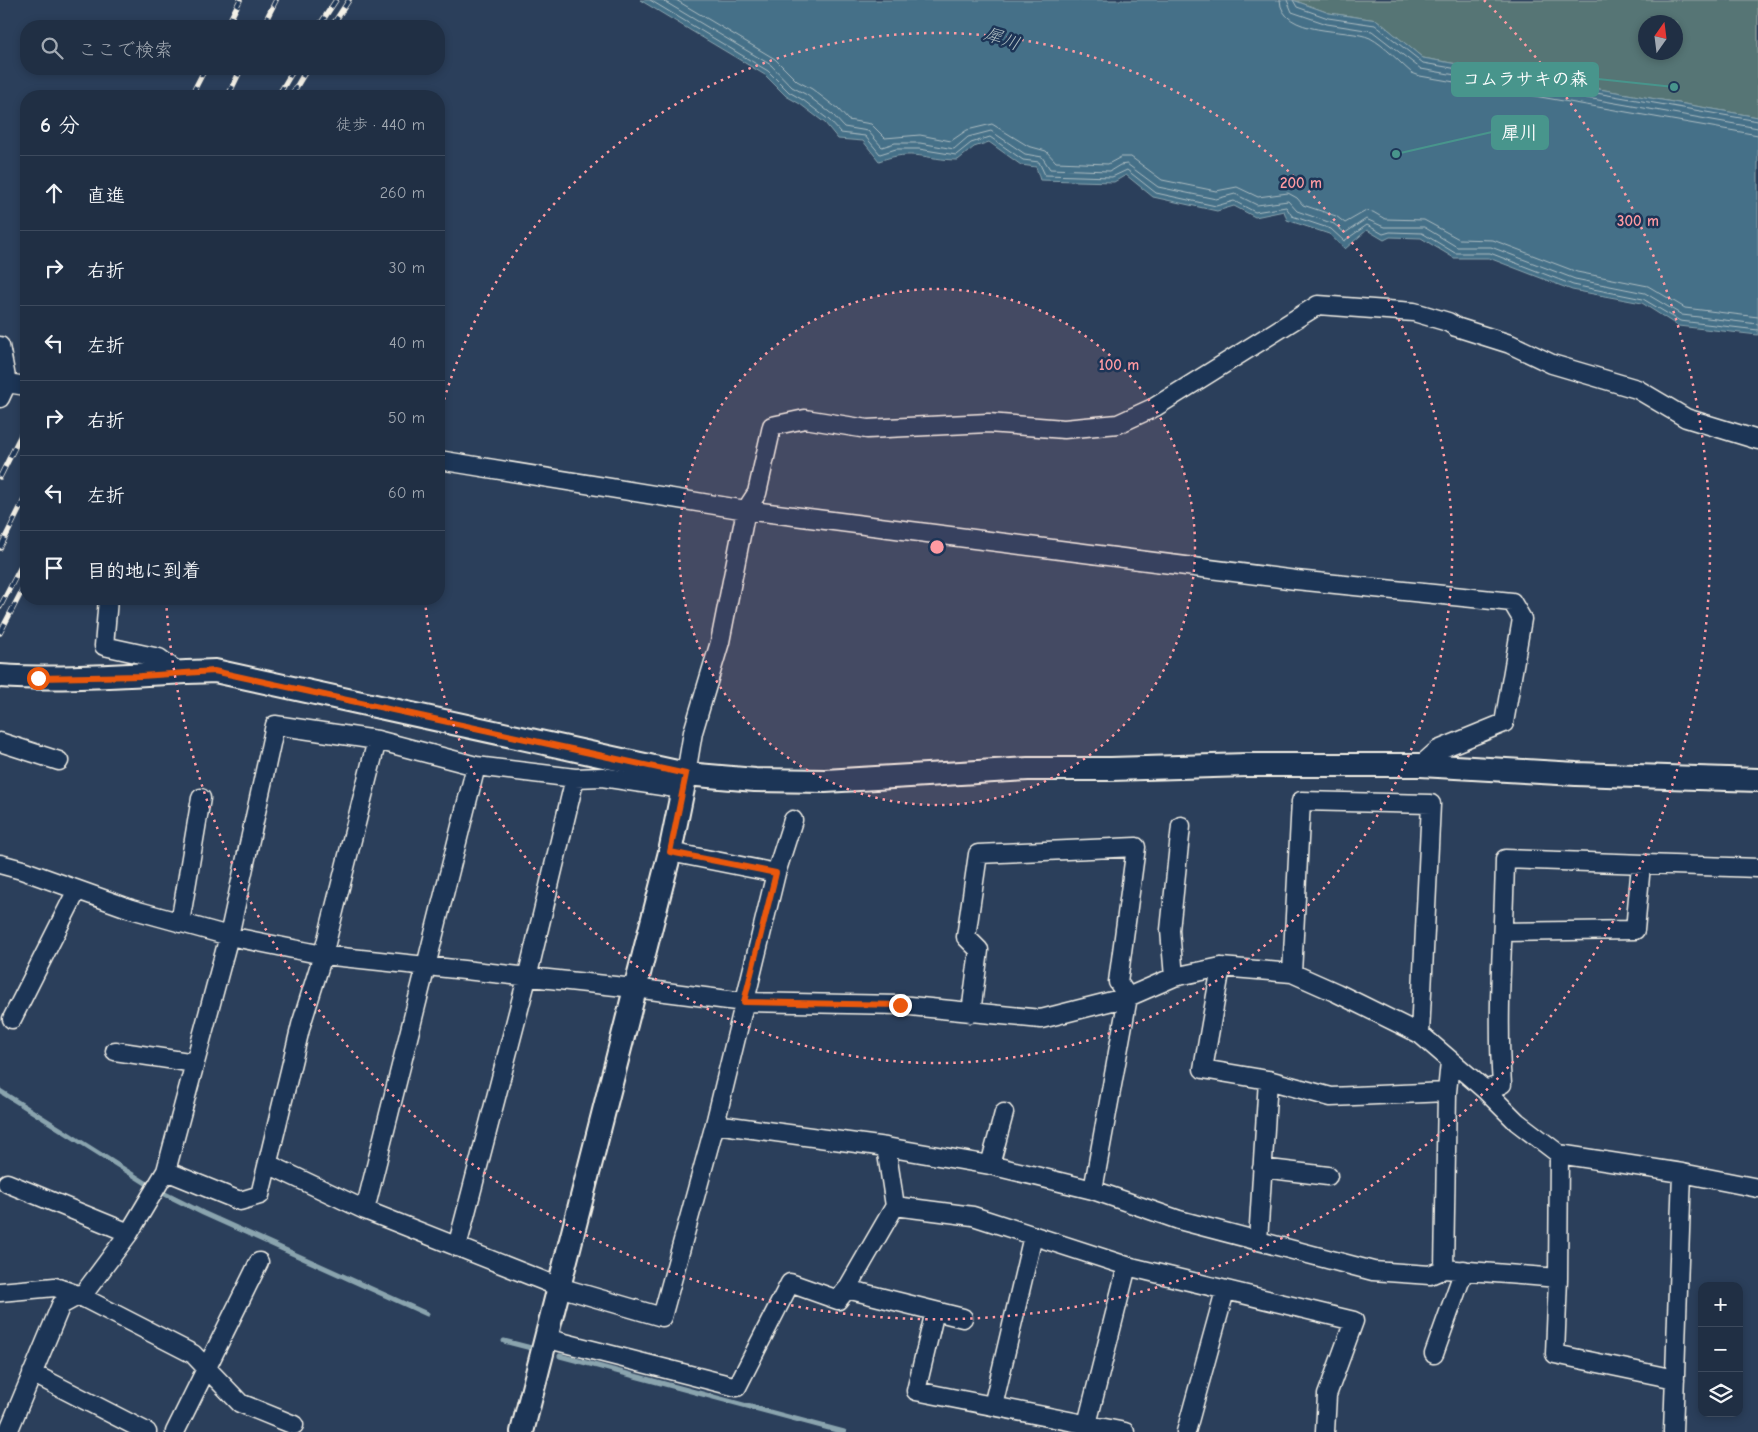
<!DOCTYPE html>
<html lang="ja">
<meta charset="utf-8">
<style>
body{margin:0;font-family:"Comic Neue","Klee One",sans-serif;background:#28374b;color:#f1f3f6}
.controls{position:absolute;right:15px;bottom:15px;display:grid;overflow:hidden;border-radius:10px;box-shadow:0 2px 8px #0003}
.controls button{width:45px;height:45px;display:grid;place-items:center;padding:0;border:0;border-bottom:1px solid #3d4a5d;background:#202f44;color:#f1f3f6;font:25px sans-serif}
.compass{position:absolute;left:1638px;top:15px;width:45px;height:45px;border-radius:50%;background:#202f44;box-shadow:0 2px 8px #0003;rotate:14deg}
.stop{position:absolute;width:15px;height:15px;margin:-11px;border:4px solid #ea580c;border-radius:50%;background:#fff}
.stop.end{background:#ea580c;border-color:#fff;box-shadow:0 1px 5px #0008}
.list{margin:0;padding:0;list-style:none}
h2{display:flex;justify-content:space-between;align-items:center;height:65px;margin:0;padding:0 20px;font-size:21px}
h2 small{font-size:16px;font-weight:400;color:#a2a9b2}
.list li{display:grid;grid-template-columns:32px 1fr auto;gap:15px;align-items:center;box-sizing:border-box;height:75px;padding:0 20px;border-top:1px solid #3d4a5d}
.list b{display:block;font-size:19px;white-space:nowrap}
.list em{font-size:16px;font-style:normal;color:#a2a9b2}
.icon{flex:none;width:28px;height:28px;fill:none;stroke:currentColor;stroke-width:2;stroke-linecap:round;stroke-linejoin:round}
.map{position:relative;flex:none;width:1758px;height:1432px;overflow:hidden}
.search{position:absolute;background:#202f44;box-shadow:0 2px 8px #0003;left:20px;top:20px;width:425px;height:55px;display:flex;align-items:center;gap:12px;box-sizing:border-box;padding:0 18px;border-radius:20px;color:#a2a9b2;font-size:19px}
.panel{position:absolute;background:#202f44;box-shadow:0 2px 8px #0003;left:20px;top:90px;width:425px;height:515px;border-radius:20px}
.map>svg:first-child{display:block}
</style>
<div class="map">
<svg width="1758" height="1432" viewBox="0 0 1758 1432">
<rect width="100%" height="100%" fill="#2b3f5b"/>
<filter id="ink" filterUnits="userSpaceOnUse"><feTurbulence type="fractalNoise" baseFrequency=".02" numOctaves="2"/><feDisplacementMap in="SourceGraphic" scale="10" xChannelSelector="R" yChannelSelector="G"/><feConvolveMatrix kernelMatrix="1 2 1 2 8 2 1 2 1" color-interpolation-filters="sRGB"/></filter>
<g filter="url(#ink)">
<!-- green -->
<path fill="#567574" stroke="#a5b3ae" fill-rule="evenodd" d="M1293,0h465v117l-335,-59 -46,-38 -48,-7zM1646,22h30v30h-30z"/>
<!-- water -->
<path fill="#447088" stroke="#8aa4ae" d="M640,0h653l36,13 48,7 46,38 335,59v218l-80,-9 -36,-23 -70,-13 -83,-32h-35l-33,-20 -31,-1 -6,3 -17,-10 -22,19 -16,-15 -42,-14 -3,-9 -29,6 -21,-11 -17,5 -64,-14 -27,-22 -12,7 -74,-2 -4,-13 -15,-2 -32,-23 -15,5 -16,13c-33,0 -44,-12 -79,1l-16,-20 -25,-2 -13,-16 -25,-19 -14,-8 -21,-21z"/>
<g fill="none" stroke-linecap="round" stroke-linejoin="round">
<!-- shore -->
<path stroke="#aebdc2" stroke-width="1" d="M650,0l118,71 21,21 14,8 26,20 12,13 24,3 15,18 16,-5h23l37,6 15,-12 19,-6 33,23 16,2 6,13 67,2 15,-7 29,23 60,13 18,-5 21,11 31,-5 6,9 39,13 13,12 23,-16 16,9 7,-2 32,1 33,20h35l83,32 70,14 37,22 78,9
M662,0l109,65 21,22 15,8 26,20 11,12 24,4 14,16 13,-4h25l34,6 14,-12 23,-6 34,23 17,3 8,12 60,2 10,-6 7,-1 31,23 58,12 19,-5 22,11 31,-4 9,10 37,13 11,9 21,-14 18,8h40l33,20h34l84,32 70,14 37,22 76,9
M676,0l99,59 22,22 15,8 26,20 10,11 23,4 14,14 35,-3 31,6 16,-11 25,-6 36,22 18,5 10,11 52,2 13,-7h10l31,23 54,11 21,-4 21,10 30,-4 9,5 6,7 33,11 9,7 21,-12 7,1 12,7 39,1 35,19 34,1 84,32 71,14 37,22 73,9
M1280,0c1,37 69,28 90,38 15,8 29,24 42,35l8,3 338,59
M1287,0l5,12 35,12 45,7 49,38 337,59
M1293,0l4,7 31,11 47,7 48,38 335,58"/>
<!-- stream -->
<path stroke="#8aa4ae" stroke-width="5" d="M0,1091l149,94
M161,1192l42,21 224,101
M504,1341l31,8
M560,1356l284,76"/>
<defs>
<path id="minor" d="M0,346l7,37 -7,15
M7,383l19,3
M439,460l307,50 550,70 216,22 10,17 -18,104 -66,27 -17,15
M108,599l-4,47 55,12 19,14
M0,742l59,19
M686,774l7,-42 27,-90 26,-132 11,-17 15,-67 33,-7 62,10 121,-6 76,6 54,-5 37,-17 163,-102 96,7 34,10 8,5 54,17 42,20 85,25 49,29 72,22
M670,852l106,21
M0,864l22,6 109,39 98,27 94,19 311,33 110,14 156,3 141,14 87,-22 46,-20 47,-10 71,6 45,20 83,41 65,56 32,32 42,32 123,19 76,15
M180,923l21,-125
M1504,932l131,-2 6,-65
M1221,967l-18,102 65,11 63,17 116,-5
M1292,973l9,-172 130,3 -11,230
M1174,977l-4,-47 11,-104
M12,1019l65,-129
M115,1051l80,12
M1485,1090l17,-6c-6,-75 2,-150 3,-225l253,9
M715,1124l171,23 104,18 103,25 35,-193 -10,-15 18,-135 -158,7 -12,83 13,13 -8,63
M886,1147l9,59
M268,1164l97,46 194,77 103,30 53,-193 61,-251 17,-53
M990,1165l14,-52
M1262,1168l66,8
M166,1171l74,30 20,-6 41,-170 22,-70 54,-215
M7,1183l122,50
M1093,1190l86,30 194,51 57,4 14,-6 3,-177 3,-30
M365,1210l111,-444
M1258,1241l10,-161
M457,1247l70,-269 48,-200
M1444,1269l114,9 1,-124
M1558,1278l-3,76 120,25
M847,1289l88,22 -19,80 209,41
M0,1292l55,-5 23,8 115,59 47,49 54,22
M935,1311l28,7
M545,1338l192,49 53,-104 48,17 9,-11 48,-83 78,10 154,50 227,55 -27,74 -2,37
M1434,1354l30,-84
M32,1373l115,59
M993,1406l40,-170
M1087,1424l40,-158
M8,1432l53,-127 24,-13 44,-59 37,-62 63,-235 46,-211 102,15 99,26 99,12 27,-1 80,12
M175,1432l84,-170
M1186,1432l39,-141
M1673,1432l9,-259"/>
<path id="tertiary" d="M0,676c72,5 143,-3 215,-5l471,103 69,6 70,1 203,-12h83l136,-4h174l155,9 182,6
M522,1432l148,-580 16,-78"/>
</defs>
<!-- minor casing -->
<use href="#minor" stroke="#f4f1e8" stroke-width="21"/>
<!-- tertiary casing -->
<use href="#tertiary" stroke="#f4f1e8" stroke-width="26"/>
<!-- minor -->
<use href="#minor" stroke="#1d3557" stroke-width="18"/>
<!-- tertiary -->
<use href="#tertiary" stroke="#1d3557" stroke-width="22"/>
<defs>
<path id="rail" d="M227,26l13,-26
M263,26l13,-26
M319,26l17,-26
M332,26l17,-26
M191,96l14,-27
M228,96l13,-27
M278,96l16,-27
M291,96l16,-27
M0,477l26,-52
M0,548l26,-52
M0,607l26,-50
M0,633l26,-50"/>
</defs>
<!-- rail casing -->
<use href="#rail" stroke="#f4f1e8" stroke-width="5.5"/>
<!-- rail -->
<use href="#rail" stroke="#1d3557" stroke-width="4" stroke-dasharray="11" stroke-linecap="butt"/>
</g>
</g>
<g fill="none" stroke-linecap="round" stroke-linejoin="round" filter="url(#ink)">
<!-- route -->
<path stroke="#ea580c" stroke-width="6" d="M38,678l103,-2 73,-5 472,103 -16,78 106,21 -32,129 156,3"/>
</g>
<!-- distance rings -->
<circle cx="937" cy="547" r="258" fill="#ff9aa2" fill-opacity=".12"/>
<g fill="none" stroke="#ff9aa2" stroke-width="2.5" stroke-dasharray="2.5 5">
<circle cx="937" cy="547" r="258"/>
<path d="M440 414A515 515 0 1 1 425 601"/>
<path d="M1484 0A773 773 0 1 1 166 601"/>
</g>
<g text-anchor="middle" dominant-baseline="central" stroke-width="5" stroke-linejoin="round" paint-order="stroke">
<!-- water labels -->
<g font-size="18" font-style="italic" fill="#b6c4c6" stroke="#1d3557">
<text transform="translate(1002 39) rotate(19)">犀川</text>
</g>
</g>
<circle cx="937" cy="547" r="8" fill="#ff9aa2" stroke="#1d3557" stroke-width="2.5"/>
<g font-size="15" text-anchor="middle" font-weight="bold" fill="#ff9aa2" stroke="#1d3557" stroke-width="5" stroke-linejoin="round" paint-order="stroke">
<text x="1301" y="188">200 m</text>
<text x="1638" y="226">300 m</text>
<text x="1119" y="370">100 m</text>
</g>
<!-- callouts -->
<path fill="none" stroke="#48958c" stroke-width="2" d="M1674 87L1598 79M1396 154L1492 132"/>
<g fill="#48958c" stroke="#1d3557" stroke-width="2">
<circle cx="1674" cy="87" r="5"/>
<circle cx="1396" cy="154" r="5"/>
</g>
<g fill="#48958c" stroke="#48958c" stroke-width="2">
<rect x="1452" y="63" width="146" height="33" rx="5"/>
<rect x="1492" y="116" width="56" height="33" rx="5"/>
</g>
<g font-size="18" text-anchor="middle" font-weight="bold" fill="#fff">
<text x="1525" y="85">コムラサキの森</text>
<text x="1520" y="139">犀川</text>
</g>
</svg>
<div class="controls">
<button>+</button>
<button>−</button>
<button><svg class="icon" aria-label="layers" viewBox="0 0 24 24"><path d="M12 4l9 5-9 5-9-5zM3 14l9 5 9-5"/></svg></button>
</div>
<svg class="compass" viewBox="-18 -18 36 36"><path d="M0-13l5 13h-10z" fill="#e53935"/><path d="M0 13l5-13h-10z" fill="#a2a9b2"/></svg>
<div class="stop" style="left:38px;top:678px"></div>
<div class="stop end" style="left:900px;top:1005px"></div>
<div class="search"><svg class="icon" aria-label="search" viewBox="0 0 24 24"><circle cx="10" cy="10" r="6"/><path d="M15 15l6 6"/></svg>ここで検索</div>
<section class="panel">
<h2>6 分<small>徒歩 · 440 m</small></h2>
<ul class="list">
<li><svg class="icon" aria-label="ahead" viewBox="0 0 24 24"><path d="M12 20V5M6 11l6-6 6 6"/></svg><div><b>直進</b></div><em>260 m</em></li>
<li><svg class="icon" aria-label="right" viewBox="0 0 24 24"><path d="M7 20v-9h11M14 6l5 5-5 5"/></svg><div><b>右折</b></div><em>30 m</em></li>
<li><svg class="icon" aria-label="left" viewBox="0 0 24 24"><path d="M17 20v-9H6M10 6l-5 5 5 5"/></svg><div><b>左折</b></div><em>40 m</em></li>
<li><svg class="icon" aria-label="right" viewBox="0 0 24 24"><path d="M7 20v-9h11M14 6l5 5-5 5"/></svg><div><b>右折</b></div><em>50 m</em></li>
<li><svg class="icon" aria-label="left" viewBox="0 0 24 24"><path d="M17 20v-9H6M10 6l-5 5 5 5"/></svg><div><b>左折</b></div><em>60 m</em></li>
<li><svg class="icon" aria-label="arrive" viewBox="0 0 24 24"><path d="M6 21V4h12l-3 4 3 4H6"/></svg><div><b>目的地に到着</b></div></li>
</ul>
</section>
</div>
